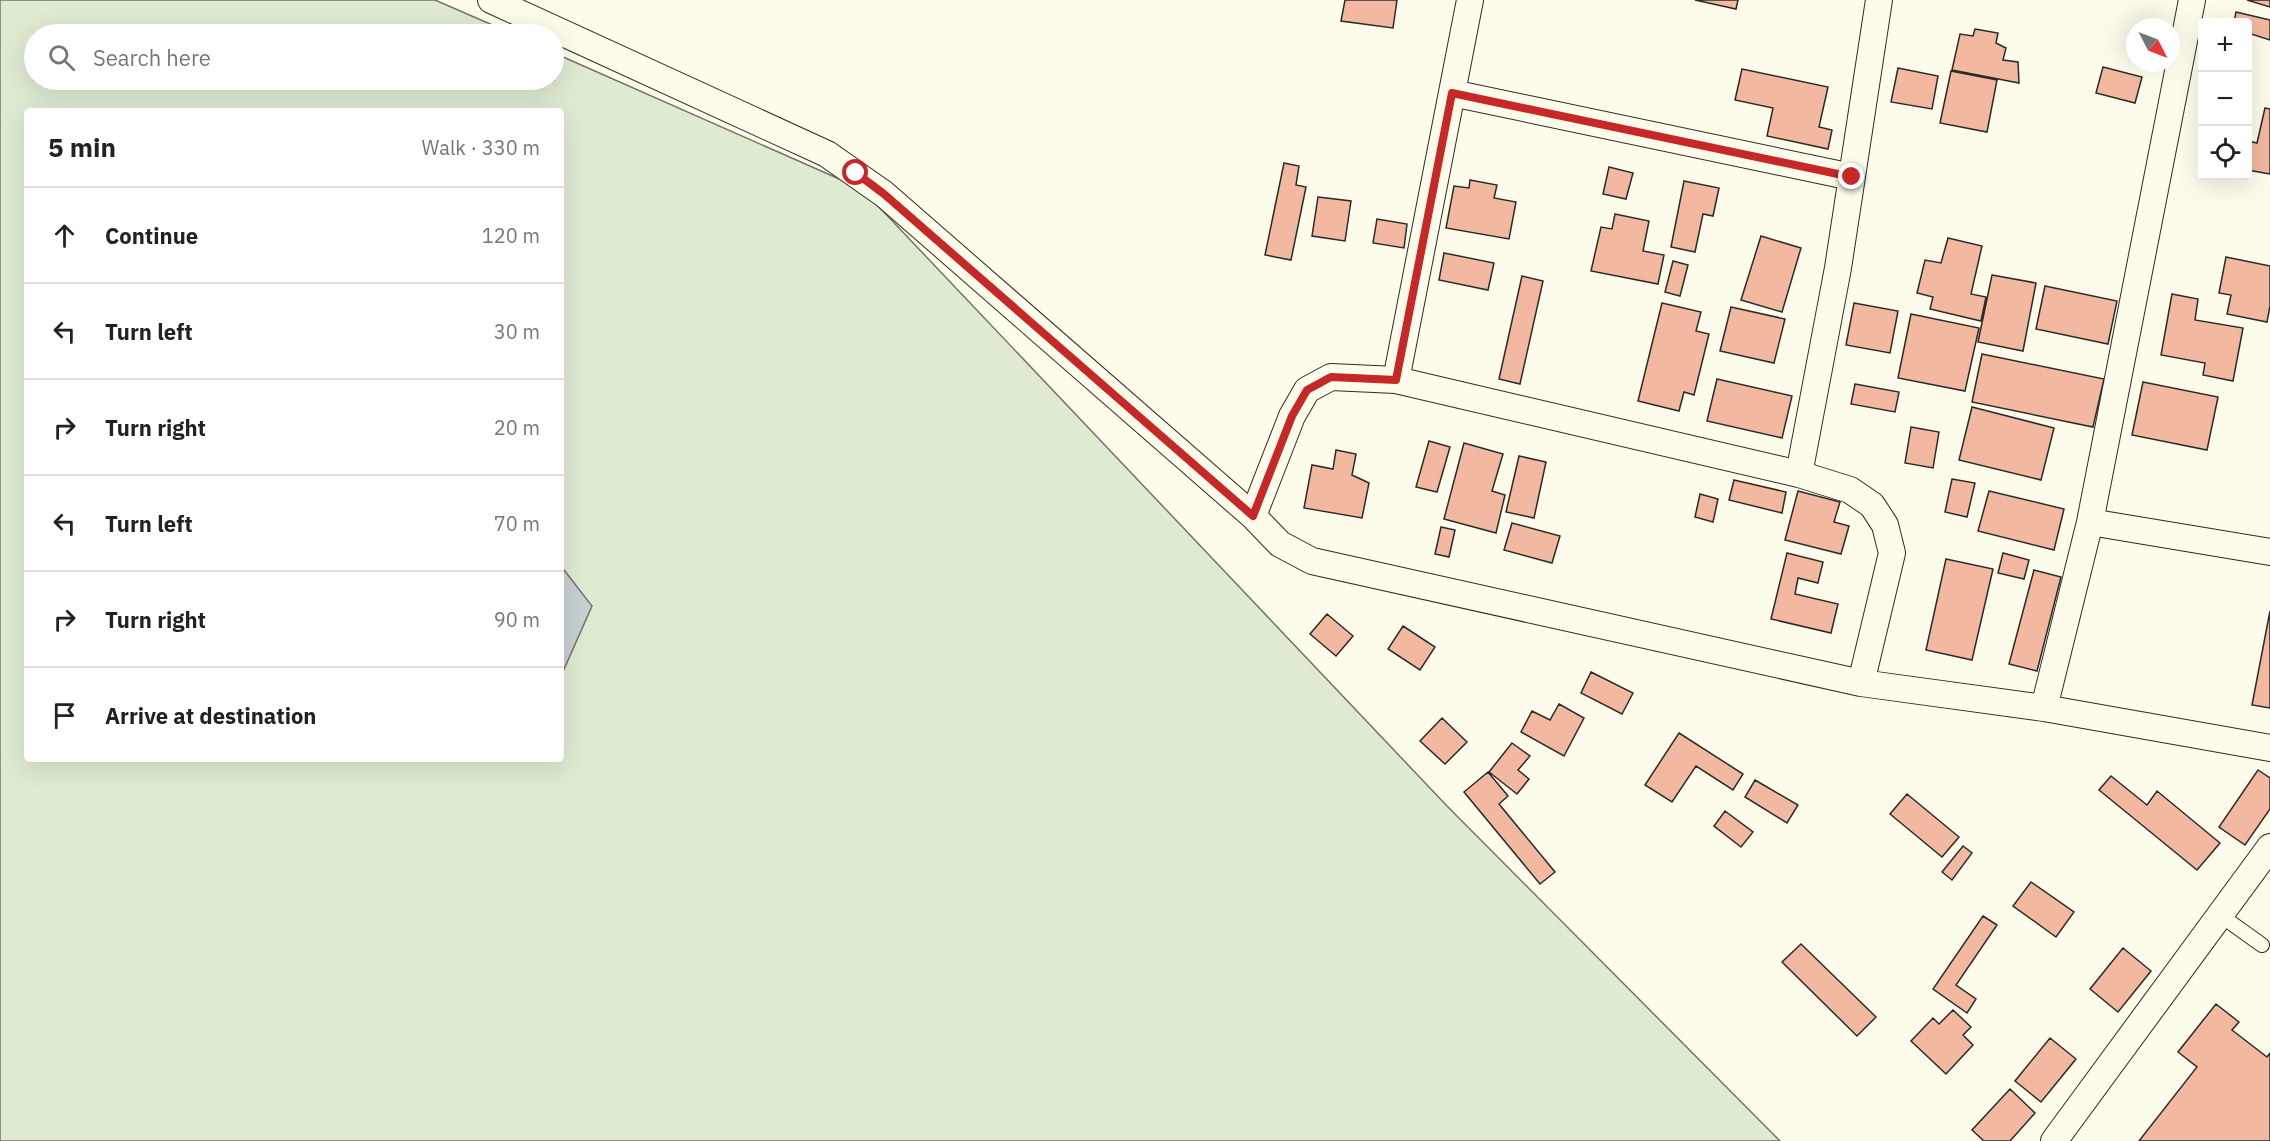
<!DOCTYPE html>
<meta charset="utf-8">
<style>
body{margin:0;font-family:"IBM Plex Sans",sans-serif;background:#f6f6f6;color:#222}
.controls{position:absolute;right:18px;top:18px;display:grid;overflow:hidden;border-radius:6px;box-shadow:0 6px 24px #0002}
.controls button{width:54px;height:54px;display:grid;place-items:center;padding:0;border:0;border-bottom:2px solid #e0e0e0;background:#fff;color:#222;font:30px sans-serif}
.compass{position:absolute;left:2126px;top:18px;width:54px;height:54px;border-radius:50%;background:#fff;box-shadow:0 6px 24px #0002;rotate:132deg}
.stop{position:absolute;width:18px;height:18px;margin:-14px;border:4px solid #c62828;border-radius:50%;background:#fff}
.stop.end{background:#c62828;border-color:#fff;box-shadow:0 2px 6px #0008}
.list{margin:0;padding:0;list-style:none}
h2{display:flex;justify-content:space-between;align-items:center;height:78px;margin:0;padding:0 24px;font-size:26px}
h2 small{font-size:20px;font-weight:400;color:#767676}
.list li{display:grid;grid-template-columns:39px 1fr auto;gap:18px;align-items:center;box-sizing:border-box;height:96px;padding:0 24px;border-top:2px solid #e0e0e0}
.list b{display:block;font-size:22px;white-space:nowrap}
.list em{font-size:20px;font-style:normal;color:#767676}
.icon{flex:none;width:33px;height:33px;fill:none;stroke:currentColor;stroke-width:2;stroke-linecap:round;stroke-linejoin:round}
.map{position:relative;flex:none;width:2270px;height:1141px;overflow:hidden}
.search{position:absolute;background:#fff;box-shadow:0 6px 24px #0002;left:24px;top:24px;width:540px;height:66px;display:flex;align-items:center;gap:15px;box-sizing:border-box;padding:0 21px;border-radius:33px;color:#767676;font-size:22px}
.panel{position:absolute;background:#fff;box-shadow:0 6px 24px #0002;left:24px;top:108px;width:540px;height:654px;border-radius:6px}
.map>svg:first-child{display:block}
</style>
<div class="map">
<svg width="2270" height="1141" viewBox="0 0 2270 1141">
<rect width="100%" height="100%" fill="#fdfbea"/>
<!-- green -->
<path fill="#deebd1" stroke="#74746e" stroke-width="1.5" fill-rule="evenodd" d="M0,0h435l78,34h-479v46h520v-27l308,136 585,617 333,335h-1780zM27,111h534v648h-534z"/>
<!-- water -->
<path fill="#c7d0d0" stroke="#74746e" stroke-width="1.5" d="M561,566l31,40 -31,70z"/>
<!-- building -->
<path fill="#f2b8a0" stroke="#2b2b2b" stroke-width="1.5" d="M1345,0h52l-4,28 -52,-7z
M1695,0h43l-2,9z
M2247,0h23v7z
M2236,12l34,8v20l-22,-7v-11h-14z
M1975,29l23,4 -2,10 10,5 -3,12 15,2 1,21 -67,-13 8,-36 13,2z
M2103,67l39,10 -7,26 -39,-10z
M1898,68l40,8 -6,33 -41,-7z
M1742,69l86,18 -9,40 13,3 -4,19 -61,-13 6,-28 -38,-8z
M1951,71l46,9 -10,52 -47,-9z
M2265,108l5,1v65l-22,-4v-29l9,2z
M1284,163l15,3 -3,19 10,2 -15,73 -26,-5z
M1609,167l24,6 -7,26 -23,-5z
M1470,180l27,5 -3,13 22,4 -7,37 -63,-11 8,-42 15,2z
M1684,181l35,7 -6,28 -10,-2 -8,38 -24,-5z
M1318,197l33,4 -6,40 -33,-5z
M1615,214l34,7 -6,30 21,4 -6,29 -67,-13 10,-44 11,2z
M1377,219l30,5 -3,24 -31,-5z
M1761,236l40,12 -19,64 -41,-12z
M1948,238l34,8 -11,48 15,3 -5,24 -51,-12 3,-12 -16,-4 8,-33 16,3z
M1444,253l50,10 -6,27 -49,-10z
M2226,257l44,9v40l-3,16 -40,-8 4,-19 -12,-2z
M1673,261l15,4 -8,31 -15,-4z
M1992,275l44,8 -13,68 -45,-9z
M1522,276l21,5 -23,103 -21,-5z
M2045,286l72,15 -9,43 -72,-15z
M2172,294l26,5 -3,21 48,8 -10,53 -30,-6 2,-12 -44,-8z
M1662,303l39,9 -5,19 13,3 -15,61 -10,-3 -5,19 -41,-10z
M1854,303l44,8 -8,42 -44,-8z
M1731,307l54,12 -11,44 -54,-12z
M1911,314l68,14 -14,63 -67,-13z
M1982,354l122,25 -11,48 -121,-25z
M1717,379l75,17 -10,42 -75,-17z
M2143,382l75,15 -11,53 -75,-15z
M1855,384l44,8 -4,20 -44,-8z
M1972,407l82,21 -13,52 -82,-20z
M1911,427l28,5 -6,36 -28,-5z
M1429,441l21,6 -13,45 -21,-5z
M1464,443l39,11 -11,37 13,4 -9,38 -52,-14z
M1336,450l20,4 -4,21 17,8 -7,35 -58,-10 8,-43 21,4z
M1519,456l27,6 -12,56 -28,-6z
M1952,479l23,4 -8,34 -22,-5z
M1734,480l52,12 -4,21 -53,-13z
M1798,491l42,11 -6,20 15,4 -8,28 -56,-14z
M1989,491l75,18 -10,41 -76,-19z
M1700,494l18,5 -5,23 -18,-5z
M1512,523l48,13 -8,27 -48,-13z
M1441,527l14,3 -6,27 -14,-3z
M1787,553l36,9 -5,21 -20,-5 -3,16 43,10 -7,29 -60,-14z
M2003,553l26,7 -5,19 -26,-6z
M1946,559l47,10 -21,91 -46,-10z
M2034,570l27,7 -24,94 -28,-7z
M2270,611v97l-18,-3z
M1327,614l26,22 -17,20 -26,-22z
M1403,626l32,21 -15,23 -32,-21z
M1591,672l42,21 -11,21 -41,-21z
M1559,704l25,14 -20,38 -43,-24 11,-21 18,9z
M1442,718l25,24 -22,22 -25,-23z
M1679,733l64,41 -10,16 -37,-24 -24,36 -27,-17z
M1512,743l18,13 -12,14 11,9 -12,15 -28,-22z
M2258,770l12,8v31l-25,36 -26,-18z
M1488,772l20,24 -9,8 56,68 -15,12 -76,-92z
M2111,776l36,29 10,-14 63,52 -23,27 -98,-80z
M1755,780l43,25 -11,18 -42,-26z
M1907,794l52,43 -17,20 -52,-43z
M1725,811l28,21 -12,15 -27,-21z
M1963,846l9,7 -20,27 -10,-8z
M2031,882l43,30 -18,25 -43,-31z
M1983,916l14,9 -41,60 20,14 -9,14 -34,-24z
M1801,944l75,73 -19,19 -75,-74z
M2123,948l28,23 -33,41 -28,-23z
M2216,1004l23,18 -7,8 35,27 3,-4v88h-131l58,-74 -19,-15z
M1953,1010l18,17 -8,8 10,10 -27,29 -35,-33 22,-23 6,6z
M2050,1038l26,21 -35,43 -26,-21z
M2010,1089l25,24 -25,28h-26l-12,-11z"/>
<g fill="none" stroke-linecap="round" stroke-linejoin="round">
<defs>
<path id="lane" d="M2220,915l42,30"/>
<path id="street" d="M491,0l336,154 57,40 369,322 27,28 32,17 549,122 183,25 226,40
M1452,93l400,84
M1396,380l74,-380
M1799,474l39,-206 41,-268
M1253,516l39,-100 15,-26 24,-13 65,3 403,94 51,16 22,15 13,20 7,28 -31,130
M2090,522l180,30
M2044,708l46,-186 102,-522
M2054,1141l216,-294"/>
</defs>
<!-- lane casing -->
<use href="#lane" stroke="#2b2b2b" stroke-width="16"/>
<!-- street casing -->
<use href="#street" stroke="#2b2b2b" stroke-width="28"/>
<!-- lane -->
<use href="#lane" stroke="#fdfbea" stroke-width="14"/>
<!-- street -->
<use href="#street" stroke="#fdfbea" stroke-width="26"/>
</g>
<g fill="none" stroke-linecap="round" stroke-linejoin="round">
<!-- route -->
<path stroke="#c62828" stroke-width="8" d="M856,173l28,21 369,322 39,-100 15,-26 24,-13 65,3 56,-287 400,84"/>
</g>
</svg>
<div class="controls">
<button>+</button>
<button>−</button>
<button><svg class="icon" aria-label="locate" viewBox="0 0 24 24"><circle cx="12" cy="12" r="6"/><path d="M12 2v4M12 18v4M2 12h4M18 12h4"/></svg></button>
</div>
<svg class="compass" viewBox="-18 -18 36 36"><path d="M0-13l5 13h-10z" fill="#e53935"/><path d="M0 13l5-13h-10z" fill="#767676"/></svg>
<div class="stop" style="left:856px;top:173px"></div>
<div class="stop end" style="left:1852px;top:177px"></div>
<div class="search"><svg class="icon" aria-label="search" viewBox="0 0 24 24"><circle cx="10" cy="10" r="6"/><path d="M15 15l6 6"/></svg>Search here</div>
<section class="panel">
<h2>5 min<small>Walk · 330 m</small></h2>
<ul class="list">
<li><svg class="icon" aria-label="ahead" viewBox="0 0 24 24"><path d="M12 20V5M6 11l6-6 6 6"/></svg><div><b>Continue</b></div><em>120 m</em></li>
<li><svg class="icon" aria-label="left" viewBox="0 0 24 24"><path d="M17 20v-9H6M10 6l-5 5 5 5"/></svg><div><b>Turn left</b></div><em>30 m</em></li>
<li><svg class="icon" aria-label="right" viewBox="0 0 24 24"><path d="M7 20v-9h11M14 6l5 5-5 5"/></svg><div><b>Turn right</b></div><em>20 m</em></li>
<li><svg class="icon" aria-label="left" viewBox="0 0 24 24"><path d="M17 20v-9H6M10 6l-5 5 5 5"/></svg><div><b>Turn left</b></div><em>70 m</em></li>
<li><svg class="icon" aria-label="right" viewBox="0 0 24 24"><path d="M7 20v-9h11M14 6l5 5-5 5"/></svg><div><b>Turn right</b></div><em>90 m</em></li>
<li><svg class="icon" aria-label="arrive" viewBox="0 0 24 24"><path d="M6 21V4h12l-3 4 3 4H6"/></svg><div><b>Arrive at destination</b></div></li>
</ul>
</section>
</div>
